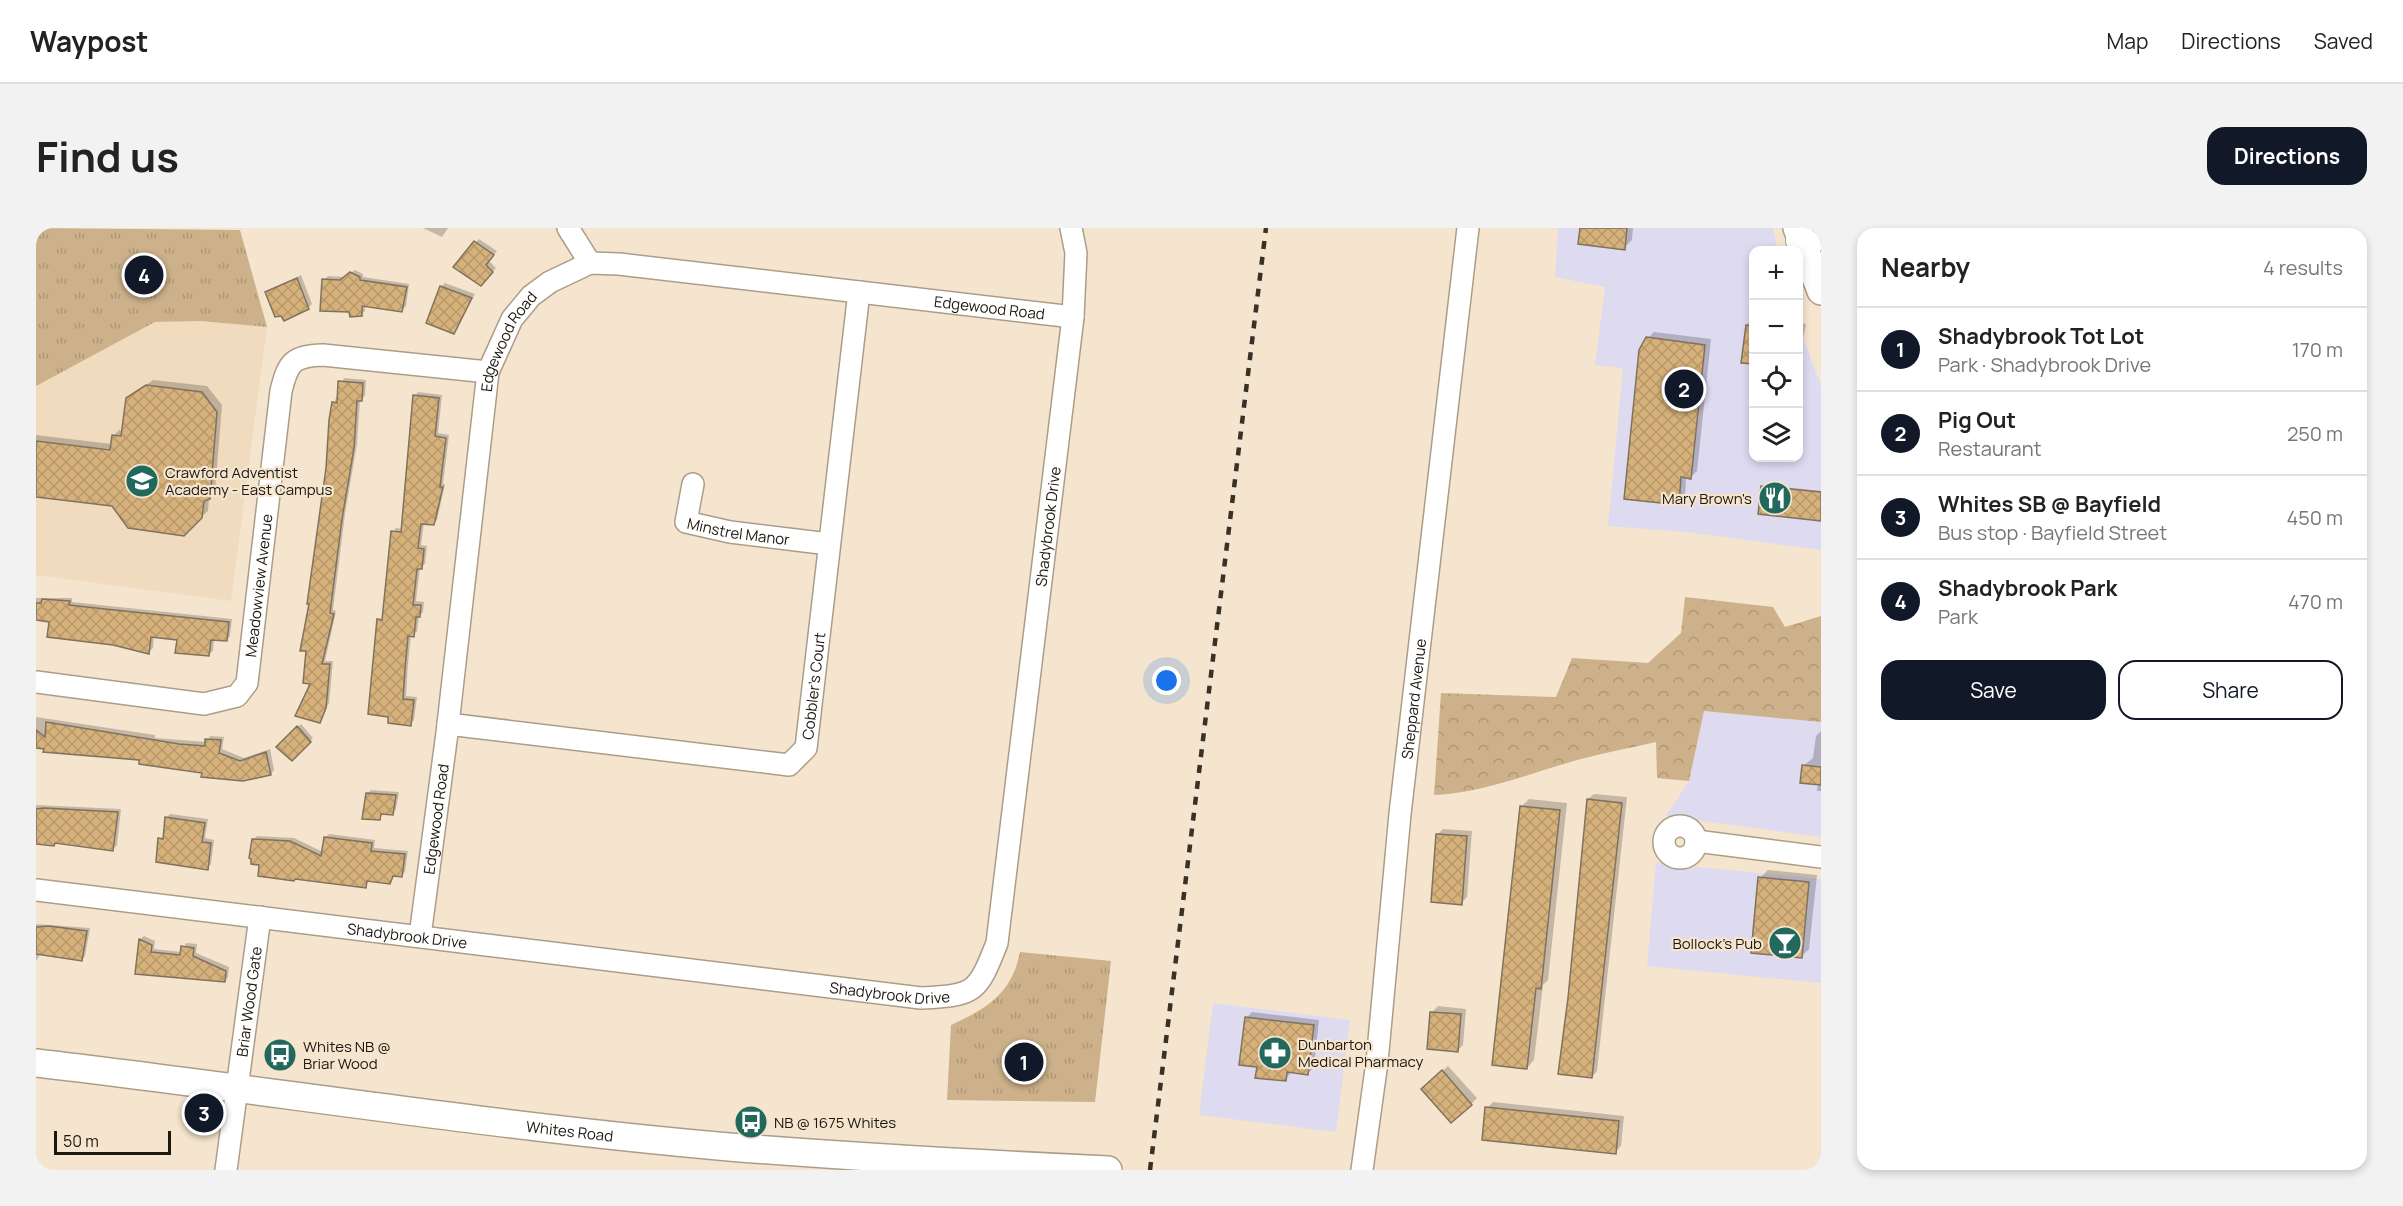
<!DOCTYPE html>
<meta charset="utf-8">
<style>
body{margin:0;font-family:Manrope,sans-serif;background:#f2f2f2;color:#222}
.controls{position:absolute;right:18px;top:18px;display:grid;overflow:hidden;border-radius:12px;box-shadow:0 3px 9px #0003}
.controls button{width:54px;height:54px;display:grid;place-items:center;padding:0;border:0;border-bottom:2px solid #e0e0e0;background:#fff;color:#222;font:30px sans-serif}
.scale{position:absolute;left:18px;bottom:15px;width:117px;box-sizing:border-box;padding-left:6px;border:3px solid #1c170f;border-top:0;font-size:16px;line-height:21px;white-space:nowrap;color:#1c170f;-webkit-text-stroke:4px #f5e5cf;paint-order:stroke}
.you{position:absolute;left:1131px;top:453px;width:21px;height:21px;margin:-15px;border:4px solid #fff;border-radius:50%;background:#1a73e8;box-shadow:0 0 0 9px #1a73e833}
.badge{display:grid;place-items:center;width:39px;height:39px;border-radius:50%;background:#111827;color:#fff;font-size:20px;font-weight:700}
.pin{position:absolute;translate:-50% -50%;border:3px solid #fff;box-shadow:0 2px 6px #0006}
.list{margin:0;padding:0;list-style:none}
h2{display:flex;justify-content:space-between;align-items:center;height:78px;margin:0;padding:0 24px;font-size:26px}
h2 small{font-size:20px;font-weight:400;color:#767676}
.list li{display:grid;grid-template-columns:39px 1fr auto;gap:18px;align-items:center;box-sizing:border-box;height:84px;padding:0 24px;border-top:2px solid #e0e0e0}
.list b{display:block;font-size:22px;white-space:nowrap}
.list p{margin:0;font-size:20px;white-space:nowrap;color:#767676}
.list em{font-size:20px;font-style:normal;color:#767676}
.actions{display:flex;gap:12px;padding:18px 24px}
.actions a{flex:1;padding:14px 0;border:2px solid #111827;border-radius:18px;text-align:center;font-size:21px;color:#111827}
.actions .main{background:#111827;color:#fff}
.icon{flex:none;width:33px;height:33px;fill:none;stroke:currentColor;stroke-width:2;stroke-linecap:round;stroke-linejoin:round}
.map{position:relative;flex:none;width:1785px;height:942px;overflow:hidden;border-radius:18px}
header{display:flex;align-items:center;gap:36px;box-sizing:border-box;height:84px;padding:0 30px;background:#fff;border-bottom:2px solid #e0e0e0}
header strong{font-size:28px}
nav{display:flex;gap:33px;margin-inline-start:auto;font-size:21px}
.intro{display:flex;align-items:center;justify-content:space-between;box-sizing:border-box;height:144px;padding:0 36px}
h1{margin:0;font-size:42px}
.button{padding:15px 27px;border-radius:18px;background:#111827;color:#fff;font-size:21px;font-weight:700}
main{display:flex;gap:36px;padding:0 36px}
aside{flex:1;background:#fff;border-radius:18px;box-shadow:0 3px 9px #0003}
.map>svg:first-child{display:block}
</style>
<header>
<strong>Waypost</strong>
<nav><a>Map</a><a>Directions</a><a>Saved</a></nav>
</header>
<div class="intro"><h1>Find us</h1><a class="button">Directions</a></div>
<main>
<div class="map">
<svg width="1785" height="942" viewBox="0 0 1785 942">
<defs>
<pattern id="forest-crowns" width="20" height="18" patternUnits="userSpaceOnUse" patternTransform="scale(1.5)"><rect width="20" height="18" fill="#cdb18a"/><path d="M2 6a3 3 0 1 1 6 0M12 15a3 3 0 1 1 6 0" fill="none" stroke="#af9876"/></pattern>
<pattern id="park-tufts" width="24" height="20" patternUnits="userSpaceOnUse" patternTransform="scale(1.5)"><rect width="24" height="20" fill="#cdb18a"/><path d="M3 7l-1-3M5 7V3M7 7l1-3M15 17l-1-3M17 17v-4M19 17l1-3" fill="none" stroke="#af9876"/></pattern>
<pattern id="building-cross-hatch" width="8" height="8" patternUnits="userSpaceOnUse" patternTransform="scale(1.5)"><rect width="8" height="8" fill="#d6b17b"/><path d="M0 0l8 8M0 8l8-8" fill="none" stroke="#b79869"/></pattern>
</defs>
<rect width="100%" height="100%" fill="#f5e5cf"/>
<!-- commercial -->
<path fill="#dedaf0" d="M1522,0h215l5,22h-24v208h44l1,-132 22,60v164l-135,-18 -78,-6 15,-158 -28,-3 10,-78 -50,-10z
M1668,483l117,11v115l-155,-21 23,-35z
M1620,635l165,16v104l-174,-17z
M1177,775l137,17 -14,112 -137,-17z"/>
<!-- built -->
<path fill="#f0dbbf" d="M164,93l67,6 -36,274 -195,-26v-189l119,-64z"/>
<!-- forest -->
<path fill="url(#forest-crowns)" d="M1649,369l88,10 12,20 36,-11v106l-117,-11 -15,70 -32,-3 -1,-36c-29,7 -60,12 -89,21 -44,13 -87,30 -133,32l7,-102 115,4 16,-39 76,5 33,-30z"/>
<!-- park -->
<path fill="url(#park-tufts)" d="M0,0l204,2 27,97 -67,-6 -45,1 -119,64z
M984,724l91,9 -16,141 -148,-2 4,-75c37,-17 61,-32 69,-73z"/>
<!-- shadow -->
<path fill="#0003" d="M387,0h25l-6,9z
M1545,0h52l-1,12 -8,8z
M443,11l18,12 -8,10 7,7 -15,16 -5,-42z
M319,42l8,4v3l46,7 -3,22 -4,4 -37,-5v6l-4,4 -10,-4 -27,-31 4,-4 17,1z
M265,47l11,29 -4,4 -41,-16z
M409,55l30,11 -21,38 -13,-45z
M1718,89v46l-12,-2 6,-38z
M1762,95l8,1 -8,41z
M1618,104l57,7 -14,132 -6,6 -5,-1 -1,22 -6,6 -31,-166z
M308,150l22,2 -1,16 -5,4 -3,44 -12,70 -12,96 3,1 -11,50h8l-4,42 -10,19 -7,-40 -1,-79 23,-200z
M117,152l54,6 15,19 -7,86 -6,6 -1,14 -25,23 -70,-29 -77,-10v-60l76,9 1,-8 6,-6 4,1 4,-32z
M382,164l24,3 -4,38 11,2 -6,49h2l-8,36 -3,3h-10l-3,22 6,1 -2,18 -5,3 -4,34 8,1 -1,10 -4,4 -2,16 -6,3 -3,29 -2,32 11,1 -3,23 -4,4 -31,-104 5,-3 9,-85 3,-4 7,1 12,-133z
M1728,257l57,6v28l-59,-32z
M0,370h36v4l160,17 -2,17 -3,4 -13,-1 -1,12 -4,3 -31,-15 -24,-3 -1,12 -4,4 -98,-32 -15,-1z
M0,489l119,18v3l52,4 3,-6 14,1 -2,12 22,9 26,-9 4,21 -3,4 -235,-27z
M265,496l12,14 -21,21 -14,-12z
M1785,503v60h-4l1,-8 -15,-17 10,-8 3,-22z
M335,562l28,2 -3,17 -3,4h-10l-4,6 -12,-25z
M1558,566l33,3 -30,274 -5,6 -4,-278z
M1493,571l38,4 -19,177 -5,5 -9,75 -7,8 -6,-261z
M0,577l85,4 -4,36 -4,4 -56,-8 -3,3 -18,-10z
M134,586l38,5 -3,19 9,2 -3,24 -4,4 -48,-29 6,-3 2,-19z
M1407,601l29,2 -5,66 -6,6 -24,-68z
M293,606l46,6 -1,8 34,3 -3,21 -3,3h-7l-5,7 -21,-2 -4,6 -104,-22 -8,-24 4,-4 37,2 29,14 2,-14z
M1732,642l49,5 -8,74 -8,8 -41,-79z
M0,696l54,4 -5,28 -3,3 -41,-6 -5,8z
M108,708l11,5 -1,8 28,3 4,-9 11,1 -1,9 33,14 -1,10 -3,4 -89,-9 4,-33z
M1402,778l28,3 -3,36 -6,6 -25,-39z
M1216,784l67,8 -5,47 -6,6 -16,-2 -6,8 -28,-13 -12,-48z
M1412,838l29,32 -6,6 -43,-21z
M1457,874l131,14 -3,30 -6,6 -128,-44z"/>
<!-- building -->
<path fill="url(#building-cross-hatch)" stroke="#80725e" stroke-width="1.5" d="M1544,0h47l-2,22 -47,-6z
M438,13l20,14 -8,10 7,7 -12,14 -28,-19z
M314,44l10,5v3l47,7 -5,25 -40,-6v10l-12,1 -1,-5 -29,-1 2,-32 18,1z
M261,50l12,31 -25,12 -3,-5 -6,1 -10,-25z
M404,58l32,12 -18,36 -28,-11z
M1710,97l8,1v38l-13,-1z
M1610,109l59,8 -14,134 -10,-2 -2,28 -55,-6 15,-149z
M302,153l25,2 -1,18h-5l-3,47 -12,71 -12,94 4,1 -12,50h8l-4,44 -6,15 -25,-7 15,-32 -7,-1 3,-32h-6l9,-47h-2l19,-136 3,-48 3,-18 5,1z
M110,157l56,7 15,20 -7,87 -6,2 -2,17 -18,18 -56,-8 -16,-22 -76,-9v-56l74,9 2,-15 9,1 5,-38z
M377,167l26,3 -4,38 11,2 -6,49h3l-9,38 -13,-1 -3,24 6,1 -2,20h-5l-4,36h8l-1,12h-4l-2,20 -6,-1 -3,33 -2,30 11,1 -3,26 -23,-3v-6l-20,-3 9,-95 5,1 9,-89 10,1z
M1725,258l60,6v29l-63,-7z
M6,371l28,2 -1,4 36,4 124,13 -2,19 -16,-1 -2,16 -34,-3 2,-13 -26,-3 -2,17 -36,-9 -66,-8 2,-15 -13,-2v-17h5z
M10,494l133,22 26,2v-7l16,1 -2,13 21,8 26,-9 5,23 -28,6 -42,-4 1,-4 -63,-9v-4l-96,-8 1,-3 -8,-1v-18l9,7z
M261,498l14,16 -19,19 -16,-14z
M1766,537l19,2v18l-21,-2z
M330,565l30,2 -3,20 -12,-1 -1,6 -18,-1z
M1551,571l35,4 -30,275 -34,-4 10,-76z
M1484,578l40,4 -19,179 -5,-1 -9,81 -35,-4z
M8,580l74,4 -5,39 -58,-8 -1,3 -18,-2v-35z
M129,589l40,6 -3,19 9,1 -3,27 -52,-8 2,-24 5,1z
M1400,606l31,2 -5,69 -31,-3z
M288,609l48,6 -1,8 34,3 -3,23 -9,-1 -3,8 -23,-3 -1,7 -71,-9 -1,2 -36,-5 1,-11 -8,-1v-5l-2,-1 3,-19 38,2 31,15z
M1722,649l51,5 -7,76 -51,-5z
M13,698l38,5 -5,30 -46,-7v-27z
M103,711l13,6 -1,7 29,3 1,-9 13,2 -1,8 33,15 -1,11 -90,-8z
M1394,784l31,2 -3,38 -31,-3z
M1209,789l69,8 -6,50 -21,-3 -1,9 -31,-3 2,-11 -18,-2z
M1406,842l30,35 -21,18 -30,-34z
M1449,879l134,14 -3,33 -134,-14z"/>
<g fill="none" stroke-linecap="round" stroke-linejoin="round">
<defs>
<g id="minor">
<path d="M532,0l22,35"/>
<path id="s1" d="M657,256l-7,38 44,10 99,12"/>
<path id="s2" d="M0,454l168,22 33,-8 10,-13 34,-292c7,-29 12,-35 42,-36l165,17"/>
<path id="s3" d="M412,496l341,41 17,-17 53,-456"/>
<circle cx="1644" cy="614" r="16"/>
<path d="M1660,613l125,16"/>
<path id="s4" d="M0,662l885,108c54,-3 56,-4 76,-55l76,-626 3,-64 -5,-25"/>
<path id="s5" d="M384,708l27,-203 41,-361 24,-53 19,-23 19,-14 40,-19 29,1 454,53"/>
<path id="s6" d="M190,942l34,-253"/>
<path id="s7" d="M1326,942l15,-108 23,-248 68,-586"/>
</g>
<g id="major">
<path d="M1761,0l24,63"/>
<path id="s8" d="M0,835c231,27 462,64 693,84 126,10 253,17 379,23"/>
</g>
<path id="highway" d="M1766,12l19,-7"/>
</defs>
<!-- minor casing -->
<use href="#minor" stroke="#ac9d89" stroke-width="24"/>
<!-- major casing -->
<use href="#major" stroke="#ac9d89" stroke-width="30"/>
<!-- highway casing -->
<use href="#highway" stroke="#ac9d89" stroke-width="34"/>
<!-- minor -->
<use href="#minor" stroke="#fff" stroke-width="21"/>
<!-- major -->
<use href="#major" stroke="#fff" stroke-width="27"/>
<!-- highway -->
<use href="#highway" stroke="#fff" stroke-width="32"/>
<!-- rail -->
<path stroke="#383127" stroke-width="4.5" stroke-dasharray="8 8" stroke-linecap="butt" d="M1114,942l116,-942"/>
</g>
<!-- icons -->
<defs>
<symbol id="school-disc" viewBox="-11 -11 22 22"><circle r="9.5" fill="#22685c" stroke="#f5e5cf"/><path d="M0-5L7-2L0 1L-7-2ZM-4 1L0 2.5L4 1V4Q0 6-4 4Z" fill="#fff"/></symbol>
<symbol id="restaurant-disc" viewBox="-11 -11 22 22"><circle r="9.5" fill="#22685c" stroke="#f5e5cf"/><path d="M-5-6h1v4h1v-4h1v4h1v-4h1v5L-1.5 .5V6h-2V.5L-5-1ZM5-6V6H3V1.5H1.5Q1.5-4 5-6Z" fill="#fff"/></symbol>
<symbol id="bar-disc" viewBox="-11 -11 22 22"><circle r="9.5" fill="#22685c" stroke="#f5e5cf"/><path d="M-6-5H6L.8 .8V4.5H3.5V6h-7V4.5H-.8V.8Z" fill="#fff"/></symbol>
<symbol id="pharmacy-disc" viewBox="-11 -11 22 22"><circle r="9.5" fill="#22685c" stroke="#f5e5cf"/><path d="M-2-6h4v4h4v4h-4v4h-4v-4h-4v-4h4Z" fill="#fff"/></symbol>
<symbol id="bus-disc" viewBox="-11 -11 22 22"><circle r="9.5" fill="#22685c" stroke="#f5e5cf"/><path d="M-5-6H5V4H4V6H2V4H-2V6H-4V4H-5ZM-3.5-4V0h7V-4ZM-3.5 1.2v1.5H-2V1.2ZM2 1.2v1.5H3.5V1.2Z" fill="#fff"/></symbol>
</defs>
<g fill-rule="evenodd">
<use href="#school-disc" x="87" y="234" width="38" height="38"/>
<use href="#restaurant-disc" x="1720" y="251" width="38" height="38"/>
<use href="#bar-disc" x="1730" y="696" width="38" height="38"/>
<use href="#pharmacy-disc" x="1220" y="806" width="38" height="38"/>
<use href="#bus-disc" x="225" y="808" width="38" height="38"/>
<use href="#bus-disc" x="696" y="875" width="38" height="38"/>
</g>
<g text-anchor="middle" dominant-baseline="central" stroke-width="4.5" stroke-linejoin="round" paint-order="stroke">
<!-- street labels -->
<g font-size="15" fill="#1c170f" stroke="#f5e5cf">
<text stroke="none"><textPath href="#s5" startOffset="1126">Edgewood Road</textPath></text>
<text stroke="none"><textPath href="#s5" startOffset="604">Edgewood Road</textPath></text>
<text stroke="none"><textPath href="#s4" startOffset="1416">Shadybrook Drive</textPath></text>
<text stroke="none"><textPath href="#s1" startOffset="92">Minstrel Manor</textPath></text>
<text stroke="none"><textPath href="#s2" startOffset="318">Meadowview Avenue</textPath></text>
<text stroke="none"><textPath href="#s3" startOffset="430">Cobbler's Court</textPath></text>
<text stroke="none"><textPath href="#s7" startOffset="474">Sheppard Avenue</textPath></text>
<text stroke="none"><textPath href="#s5" startOffset="118">Edgewood Road</textPath></text>
<text stroke="none"><textPath href="#s4" startOffset="374">Shadybrook Drive</textPath></text>
<text stroke="none"><textPath href="#s4" startOffset="860">Shadybrook Drive</textPath></text>
<text stroke="none"><textPath href="#s6" startOffset="170">Briar Wood Gate</textPath></text>
<text stroke="none"><textPath href="#s8" startOffset="538">Whites Road</textPath></text>
</g>
<!-- poi labels -->
<g font-size="15" fill="#1c170f" stroke="#f5e5cf" text-anchor="start">
<text x="129" y="244">Crawford Adventist<tspan x="129" dy="17">Academy - East Campus</tspan></text>
<text x="1716" y="270" text-anchor="end">Mary Brown's</text>
<text x="1726" y="715" text-anchor="end">Bollock's Pub</text>
<text x="1262" y="816">Dunbarton<tspan x="1262" dy="17">Medical Pharmacy</tspan></text>
<text x="267" y="818">Whites NB @<tspan x="267" dy="17">Briar Wood</tspan></text>
<text x="738" y="894">NB @ 1675 Whites</text>
</g>
</g>
</svg>
<div class="controls">
<button>+</button>
<button>−</button>
<button><svg class="icon" aria-label="locate" viewBox="0 0 24 24"><circle cx="12" cy="12" r="6"/><path d="M12 2v4M12 18v4M2 12h4M18 12h4"/></svg></button>
<button><svg class="icon" aria-label="layers" viewBox="0 0 24 24"><path d="M12 4l9 5-9 5-9-5zM3 14l9 5 9-5"/></svg></button>
</div>
<div class="scale">50 m</div>
<div class="you"></div>
<div class="pin badge" style="left:988px;top:834px">1</div>
<div class="pin badge" style="left:1648px;top:161px">2</div>
<div class="pin badge" style="left:168px;top:885px">3</div>
<div class="pin badge" style="left:108px;top:47px">4</div>
</div>
<aside>
<h2>Nearby<small>4 results</small></h2>
<ul class="list">
<li><span class="badge">1</span><div><b>Shadybrook Tot Lot</b><p>Park · Shadybrook Drive</p></div><em>170 m</em></li>
<li><span class="badge">2</span><div><b>Pig Out</b><p>Restaurant</p></div><em>250 m</em></li>
<li><span class="badge">3</span><div><b>Whites SB @ Bayfield</b><p>Bus stop · Bayfield Street</p></div><em>450 m</em></li>
<li><span class="badge">4</span><div><b>Shadybrook Park</b><p>Park</p></div><em>470 m</em></li>
</ul>
<div class="actions"><a class="main">Save</a><a>Share</a></div>
</aside>
</main>
